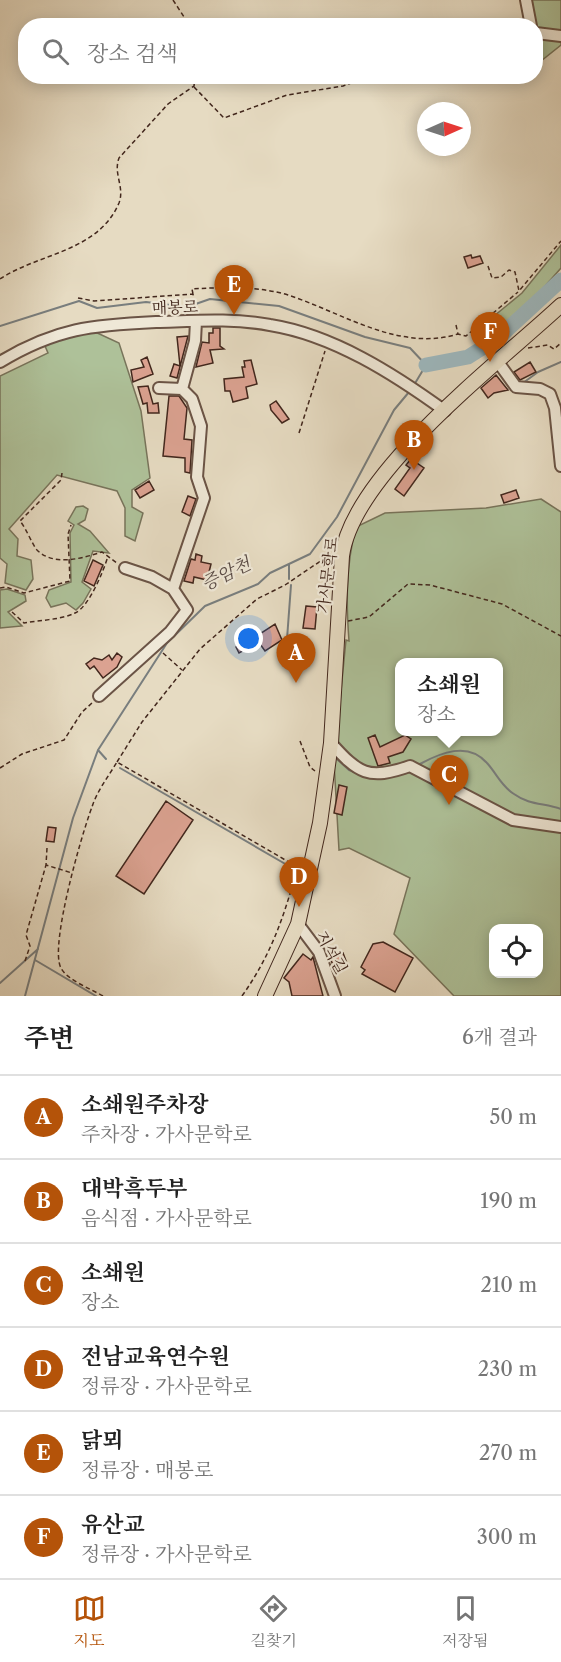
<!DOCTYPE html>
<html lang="ko">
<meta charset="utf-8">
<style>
body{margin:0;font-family:"Libre Caslon Text","Noto Serif KR",serif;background:#f2f2f2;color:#222}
.controls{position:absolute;right:18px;bottom:18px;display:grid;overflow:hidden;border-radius:12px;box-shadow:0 3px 15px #0003}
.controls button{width:54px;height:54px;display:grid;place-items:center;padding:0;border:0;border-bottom:2px solid #e0e0e0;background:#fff;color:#222;font:30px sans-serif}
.compass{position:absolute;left:417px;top:102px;width:54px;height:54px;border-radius:50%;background:#fff;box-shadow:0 3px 15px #0003;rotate:87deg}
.you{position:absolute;left:249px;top:639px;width:21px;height:21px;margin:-15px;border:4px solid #fff;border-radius:50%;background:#1a73e8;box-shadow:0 0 0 9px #1a73e833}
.badge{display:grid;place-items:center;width:39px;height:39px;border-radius:50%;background:#b45309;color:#fff;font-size:20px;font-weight:700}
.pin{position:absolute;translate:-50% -50px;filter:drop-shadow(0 2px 3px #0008)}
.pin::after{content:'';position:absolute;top:32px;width:21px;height:18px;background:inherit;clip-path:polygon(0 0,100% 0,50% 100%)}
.popup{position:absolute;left:395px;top:658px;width:108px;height:78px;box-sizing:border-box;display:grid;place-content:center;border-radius:12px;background:#fff;filter:drop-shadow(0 2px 4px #0005);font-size:20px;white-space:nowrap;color:#767676}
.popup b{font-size:22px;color:#222}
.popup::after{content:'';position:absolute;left:50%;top:100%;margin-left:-12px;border:12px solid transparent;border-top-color:#fff}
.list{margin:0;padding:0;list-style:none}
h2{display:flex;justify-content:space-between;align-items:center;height:78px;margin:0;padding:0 24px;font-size:26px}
h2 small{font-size:20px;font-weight:400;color:#767676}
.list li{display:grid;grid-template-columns:39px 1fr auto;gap:18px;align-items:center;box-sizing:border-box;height:84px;padding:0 24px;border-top:2px solid #e0e0e0}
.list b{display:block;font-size:22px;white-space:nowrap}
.list p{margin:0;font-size:20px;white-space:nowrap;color:#767676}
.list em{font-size:20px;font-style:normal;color:#767676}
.icon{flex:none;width:33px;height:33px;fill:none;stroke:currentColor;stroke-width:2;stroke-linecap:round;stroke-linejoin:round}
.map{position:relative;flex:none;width:561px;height:996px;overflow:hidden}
.search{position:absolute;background:#fff;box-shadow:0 3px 15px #0003;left:18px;right:18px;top:18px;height:66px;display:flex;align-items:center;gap:15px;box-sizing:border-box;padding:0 21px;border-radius:24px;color:#767676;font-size:22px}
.sheet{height:582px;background:#fff}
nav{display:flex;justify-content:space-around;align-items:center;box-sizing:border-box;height:84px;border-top:2px solid #e0e0e0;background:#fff;font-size:16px;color:#767676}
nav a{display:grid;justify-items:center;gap:3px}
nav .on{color:#b45309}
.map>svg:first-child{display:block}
</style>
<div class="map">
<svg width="561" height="996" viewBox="0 0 561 996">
<rect width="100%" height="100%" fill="#e6dbc2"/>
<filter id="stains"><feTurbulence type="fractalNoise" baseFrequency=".00333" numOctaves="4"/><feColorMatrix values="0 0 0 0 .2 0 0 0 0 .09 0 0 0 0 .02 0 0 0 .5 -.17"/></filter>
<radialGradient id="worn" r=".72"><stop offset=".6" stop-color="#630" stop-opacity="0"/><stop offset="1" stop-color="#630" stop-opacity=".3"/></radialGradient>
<!-- green -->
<path fill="#aec199" stroke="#78745b" stroke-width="1.5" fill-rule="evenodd" d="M528,0h33v34l-25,-2z
M536,35l25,4v6l-25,20z
M561,245v23l-46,52 -30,12 3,-11 34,-28z
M93,331l26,12 22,68 9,67 -18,12v17l11,6 -8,28 -10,-5v-28l-8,-17 -60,-16 -48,54 9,10 -1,17 14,4 2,19 -7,11 -21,-7 2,-19 -7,-6v-182l48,-23 -3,-7 12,-7z
M541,499l20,13v484h-107l-60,-62 16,-56 -61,-30 -10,2 -5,-88 12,-122 3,1c-3,-39 -3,-76 7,-114l29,-14 101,-5zM400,662h98v70h-98zM494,928h44v46h-44z
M83,506l5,3 -3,11 -7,4 12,7 19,22 -16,-2 -11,31 9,7 -8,14 -7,7 -10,-7 -15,4 -5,-9 3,-8 22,-8 -1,-49 4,-8 -6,-4 8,-14z
M7,589l18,6 1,6 -18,11 14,14 -22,2v-38z"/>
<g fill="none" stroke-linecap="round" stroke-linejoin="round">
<!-- stream -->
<path stroke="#797e7e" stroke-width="2" d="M0,326l79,-25 18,7 49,-6 41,5 23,-8 69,7 86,31 45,11 16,17 -12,20
M482,348l7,9
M523,383l15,-11 23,-10
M289,564v15
M287,639l4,-54
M98,750l8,9
M337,759l12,11 13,5
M420,764c20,-11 48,-23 67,-1 10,11 14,23 27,31 15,11 30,9 47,15
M120,768l174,101
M35,960l61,36
M0,983l38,-34
M25,996l48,-178 25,-68 69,-107 38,-37 53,-22 12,-11 40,-19 27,-37 57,-107 15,-18"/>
<!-- river -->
<path stroke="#9db8bf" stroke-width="15" d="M426,365l42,-8 30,-19 63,-58"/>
</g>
<!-- building -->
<path fill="#dba291" stroke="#42271d" stroke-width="1.5" d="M471,255l1,3 8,-2 3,7 -15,5 -4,-11z
M213,328h7v18l4,3 -14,1 3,13 -17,4 6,-25 7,1v-10h4z
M188,336l-11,42 -7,-2 4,-12 6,2 -3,-29z
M147,357l6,17 -20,8 -2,-12 13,-3 -3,-7z
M251,360l6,24 -11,3 2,11 -15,4 -3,-11h-5l-1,-12 20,-2 -2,-10h3l-1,-6z
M530,362l6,10 -16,8 -6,-8z
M496,375l12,15 -14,3 -6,5 -7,-10z
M148,386l5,18 5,-1 1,10h-11l-1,-10 -4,1 -5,-17z
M169,396h10l8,12 -3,31 8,1 -2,33 -5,-1v-14l-22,-2z
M276,401l13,18 -7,4 -11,-13 -1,-5z
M411,459l13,9 -20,28 -9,-7 15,-21 -4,-3z
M149,481l5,9 -14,8 -5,-8z
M516,490l3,8 -15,5 -3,-8z
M188,496l8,3 -6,17 -8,-4z
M196,554l6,2 -1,6 10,2 -4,16 -13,-3 -1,6 -9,-2 7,-22 4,1z
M93,560l10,5 -9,21 -10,-5z
M306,606l11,1 -2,22 -12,-1z
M275,624l7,16 -17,11 -10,-14z
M250,638l5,6 -16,9 -3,-6z
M117,653l5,4 -5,10 -14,11 -9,-12 -4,3 -4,-5 8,-6 8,2 7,-5 3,5z
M375,735l5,12 25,-12 6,4 -8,13 -15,5 2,6 -12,3 -10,-28z
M339,785l8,2 -5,28 -8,-2z
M166,801l27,19 -49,74 -28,-18z
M48,827l8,1 -2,14 -8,-1z
M383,942l30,16 -18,34 -33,-18 3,-4 -4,-3 12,-23z
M331,950l2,7 10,-4 5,13 -12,5 -9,-19z
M303,954l8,6 2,-3 10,39h-31l-3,-14 -5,-4z"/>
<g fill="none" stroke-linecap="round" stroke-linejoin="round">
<defs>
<path id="minor" d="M526,0l5,26
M536,33l25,3
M0,362c56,-34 93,-37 156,-40 38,-1 77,-4 114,3 63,10 124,49 175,86
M498,362l18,25 24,2 10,5 5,14 6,58
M159,388l23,1
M125,568l27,9 21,12
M99,696l71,-64 17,-22 -14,-21 31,-91 -7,-21 4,-51 -9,-27 -10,-10 13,-48 1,-20
M331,743c27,30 37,38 79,23l103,54 48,7
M298,924l21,28 16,44"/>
<path id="major" d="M265,996l33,-72 22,-101 11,-80 11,-187c11,-83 158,-194 219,-251"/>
</defs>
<!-- minor casing -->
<use href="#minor" stroke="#6b5446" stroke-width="14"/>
<!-- major casing -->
<use href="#major" stroke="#42271d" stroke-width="16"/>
<!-- path -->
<path stroke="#42271d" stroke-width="1.5" stroke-dasharray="4.5 3" stroke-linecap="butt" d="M173,0l17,26
M194,87l30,31 63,-23 56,-9 27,-10
M488,266l4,12 9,-1 8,-7 6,2 4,19 42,-50
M0,279c39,-26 98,-27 119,-76 6,-16 -6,-29 0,-45l49,-54 26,-18 1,-10
M193,294l-1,-5c31,-2 66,-3 96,6 55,18 111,57 170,39
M78,298l16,3 99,-7 3,18
M456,325l2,9 8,2 52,-44
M528,348l20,-3 6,4 7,-6
M299,433l26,-82
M62,473l-1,7 -41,41c6,7 12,23 17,29 17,17 46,8 65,2l15,11
M0,588l6,-1 18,6 46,-12 -2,-47 3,-9
M12,612l12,11c15,-3 37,-3 51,-10 14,-6 29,-43 33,-57
M348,621l21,-4 39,-33 22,1 72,19 59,32
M163,653l19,17
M300,741l10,26 5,4
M117,762l25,-40 58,-73 57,-50 28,-14 46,-31
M0,768l22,-14 42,-14 18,-28 10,-9
M47,848l-1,17 26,8
M25,961l5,-15 -4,-11 20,-70
M103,996c-12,-7 -36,-16 -42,-28 -12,-21 21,-135 31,-161 5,-16 16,-30 25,-45l182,106
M242,996c29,-41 42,-79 55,-127"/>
<!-- minor -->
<use href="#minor" stroke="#efe8d7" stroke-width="10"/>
<!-- major -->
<use href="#major" stroke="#e6dbc2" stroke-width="14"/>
</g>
<g text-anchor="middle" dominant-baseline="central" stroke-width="4.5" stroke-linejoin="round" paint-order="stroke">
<!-- street labels -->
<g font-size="16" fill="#42271d" stroke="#efe8d7">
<text transform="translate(175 307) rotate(-2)">매봉로</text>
<text transform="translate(327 575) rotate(-83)">가사문학로</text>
<text transform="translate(332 952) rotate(61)">지석길</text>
</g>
<!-- water labels -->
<g font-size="18" font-style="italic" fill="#594b46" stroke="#efe8d7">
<text transform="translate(226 574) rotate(-26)">증암천</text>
</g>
</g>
<rect width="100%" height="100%" filter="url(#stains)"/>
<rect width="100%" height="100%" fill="url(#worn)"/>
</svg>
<div class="controls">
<button><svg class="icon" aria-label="locate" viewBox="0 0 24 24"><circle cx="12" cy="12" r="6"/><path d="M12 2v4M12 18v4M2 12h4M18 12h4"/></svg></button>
</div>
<svg class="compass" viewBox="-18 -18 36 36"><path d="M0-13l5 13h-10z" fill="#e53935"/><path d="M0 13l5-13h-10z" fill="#767676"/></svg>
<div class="you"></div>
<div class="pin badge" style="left:296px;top:683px">A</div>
<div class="pin badge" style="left:414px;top:470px">B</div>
<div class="pin badge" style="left:449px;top:805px">C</div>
<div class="popup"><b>소쇄원</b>장소</div>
<div class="pin badge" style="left:299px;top:907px">D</div>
<div class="pin badge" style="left:234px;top:315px">E</div>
<div class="pin badge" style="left:490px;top:362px">F</div>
<div class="search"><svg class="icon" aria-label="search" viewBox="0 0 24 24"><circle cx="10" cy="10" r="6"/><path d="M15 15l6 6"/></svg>장소 검색</div>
</div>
<section class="sheet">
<h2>주변<small>6개 결과</small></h2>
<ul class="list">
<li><span class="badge">A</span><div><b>소쇄원주차장</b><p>주차장 · 가사문학로</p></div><em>50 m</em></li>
<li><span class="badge">B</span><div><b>대박흑두부</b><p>음식점 · 가사문학로</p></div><em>190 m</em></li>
<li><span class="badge">C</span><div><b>소쇄원</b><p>장소</p></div><em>210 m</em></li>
<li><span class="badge">D</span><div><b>전남교육연수원</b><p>정류장 · 가사문학로</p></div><em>230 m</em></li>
<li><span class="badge">E</span><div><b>닭뫼</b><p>정류장 · 매봉로</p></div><em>270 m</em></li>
<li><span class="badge">F</span><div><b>유산교</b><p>정류장 · 가사문학로</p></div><em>300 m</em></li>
</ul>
</section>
<nav>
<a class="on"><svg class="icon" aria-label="map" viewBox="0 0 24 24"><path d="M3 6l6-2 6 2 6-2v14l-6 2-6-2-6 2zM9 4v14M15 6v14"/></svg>지도</a>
<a><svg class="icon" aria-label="directions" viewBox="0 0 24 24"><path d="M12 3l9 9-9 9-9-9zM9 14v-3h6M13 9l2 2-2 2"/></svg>길찾기</a>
<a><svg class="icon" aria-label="saved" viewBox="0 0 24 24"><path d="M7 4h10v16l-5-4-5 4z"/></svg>저장됨</a>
</nav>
